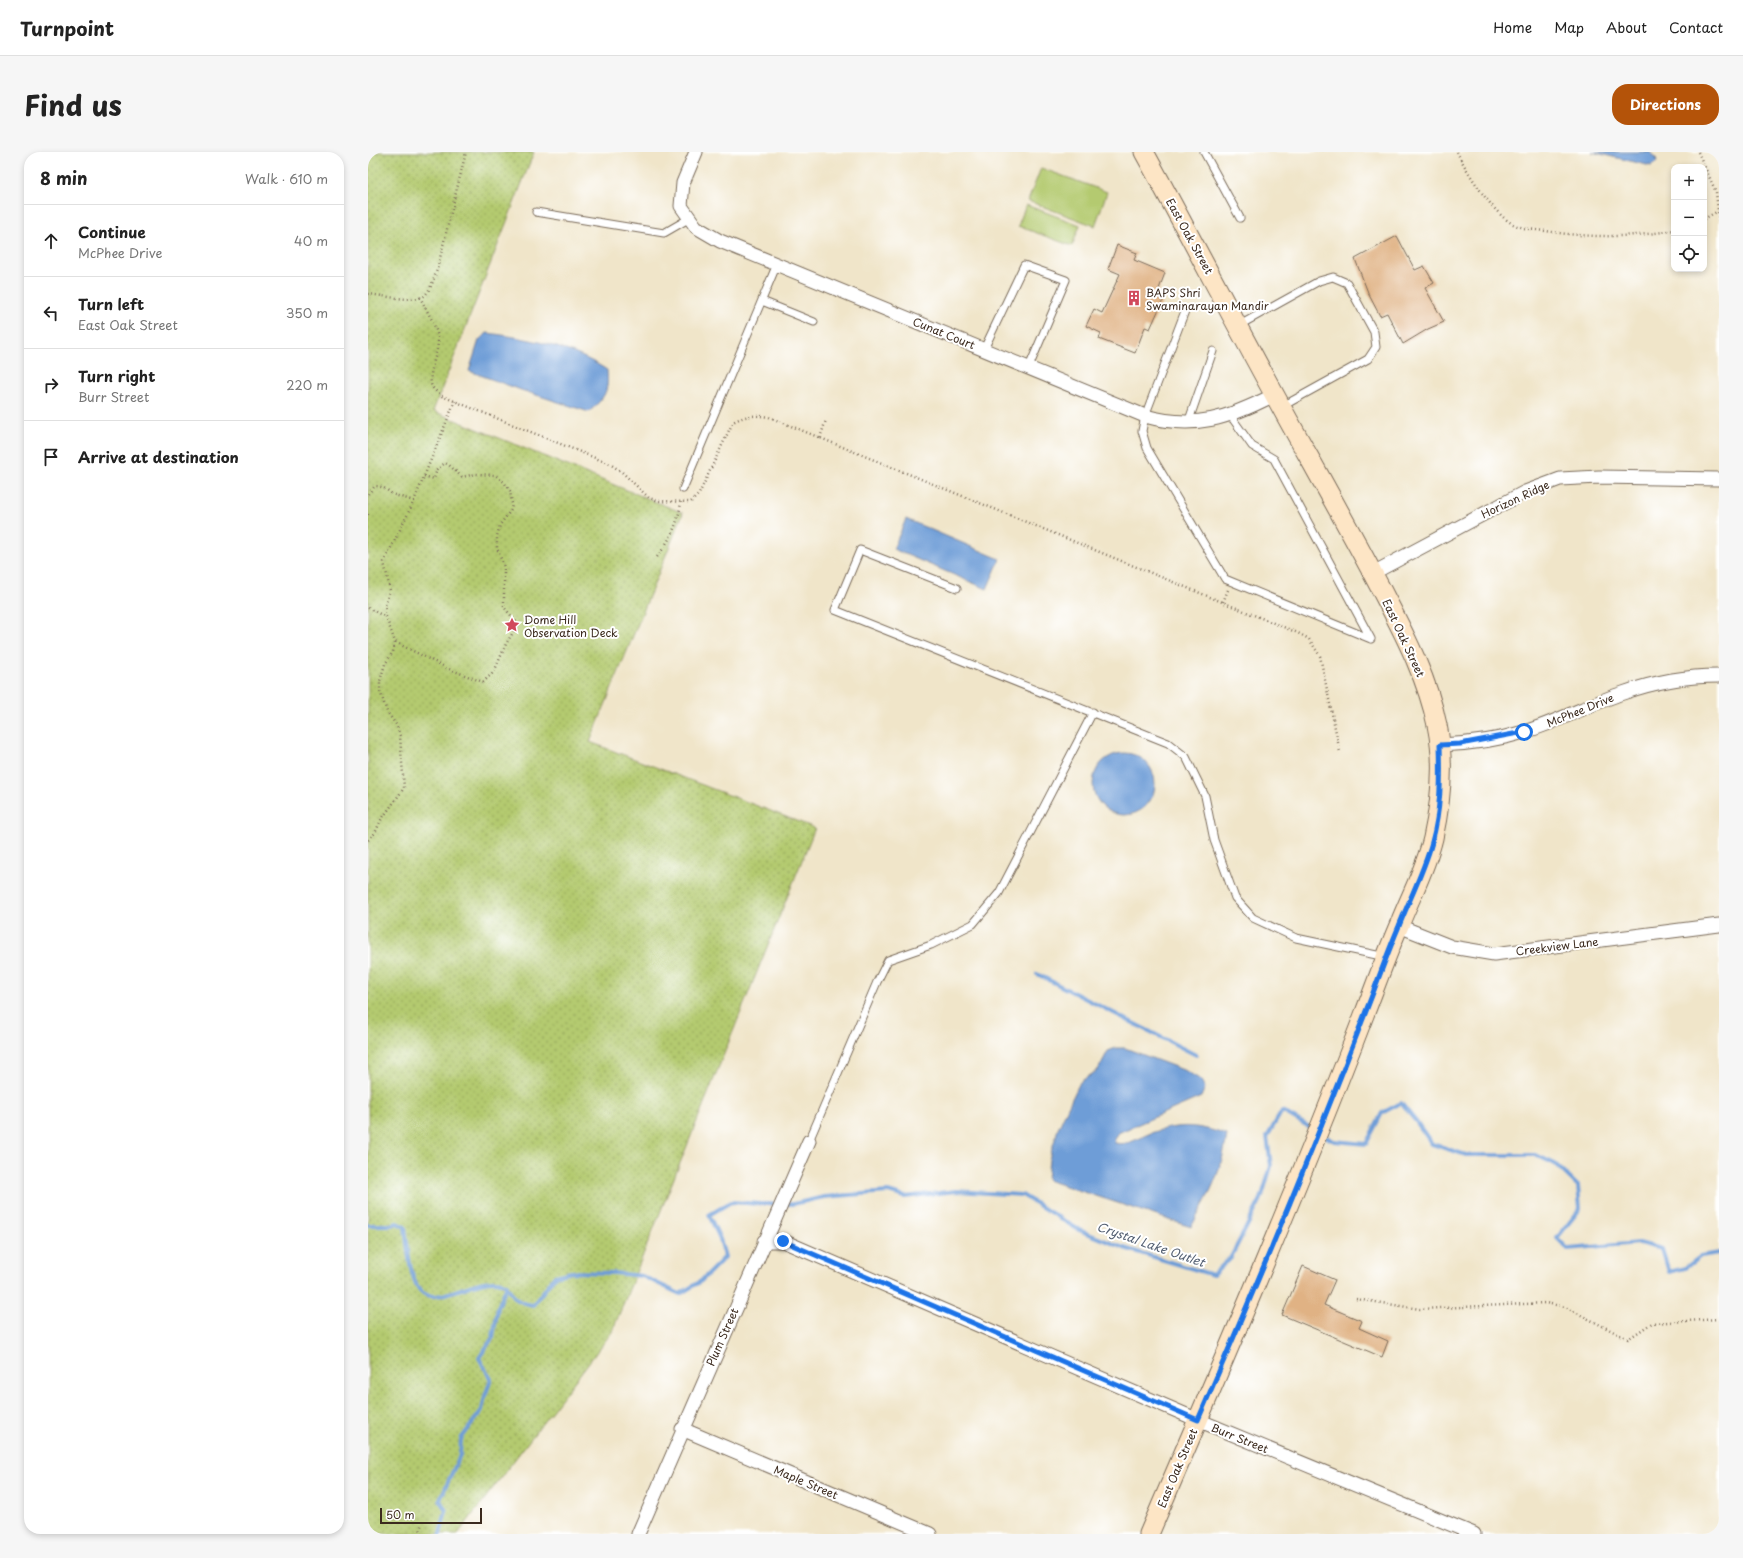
<!DOCTYPE html>
<meta charset="utf-8">
<style>
body{margin:0;font-family:"Playpen Sans",sans-serif;background:#f6f6f6;color:#222}
.controls{position:absolute;right:12px;top:12px;display:grid;overflow:hidden;border-radius:8px;box-shadow:0 2px 6px #0003}
.controls button{width:36px;height:36px;display:grid;place-items:center;padding:0;border:0;border-bottom:1px solid #e0e0e0;background:#fff;color:#222;font:20px sans-serif}
.scale{position:absolute;left:12px;bottom:10px;width:102px;box-sizing:border-box;padding-left:4px;border:2px solid #3b2a1e;border-top:0;font-size:11px;line-height:14px;white-space:nowrap;color:#3b2a1e;-webkit-text-stroke:3px #fff;paint-order:stroke}
.stop{position:absolute;width:12px;height:12px;margin:-9px;border:3px solid #1a73e8;border-radius:50%;background:#fff}
.stop.end{background:#1a73e8;border-color:#fff;box-shadow:0 1px 4px #0008}
.list{margin:0;padding:0;list-style:none}
h2{display:flex;justify-content:space-between;align-items:center;height:52px;margin:0;padding:0 16px;font-size:17px}
h2 small{font-size:13px;font-weight:400;color:#767676}
.list li{display:grid;grid-template-columns:26px 1fr auto;gap:12px;align-items:center;box-sizing:border-box;height:72px;padding:0 16px;border-top:1px solid #e0e0e0}
.list b{display:block;font-size:15px;white-space:nowrap}
.list p{margin:0;font-size:13px;white-space:nowrap;color:#767676}
.list em{font-size:13px;font-style:normal;color:#767676}
.icon{flex:none;width:22px;height:22px;fill:none;stroke:currentColor;stroke-width:2;stroke-linecap:round;stroke-linejoin:round}
.map{position:relative;flex:none;width:1351px;height:1382px;overflow:hidden;border-radius:16px}
header{display:flex;align-items:center;gap:24px;box-sizing:border-box;height:56px;padding:0 20px;background:#fff;border-bottom:1px solid #e0e0e0}
header strong{font-size:19px}
nav{display:flex;gap:22px;margin-inline-start:auto;font-size:14px}
.intro{display:flex;align-items:center;justify-content:space-between;box-sizing:border-box;height:96px;padding:0 24px}
h1{margin:0;font-size:28px}
.button{padding:10px 18px;border-radius:16px;background:#b45309;color:#fff;font-size:14px;font-weight:700}
main{display:flex;gap:24px;padding:0 24px}
aside{flex:1;background:#fff;border-radius:16px;box-shadow:0 2px 6px #0003}
.map>svg:first-child{display:block}
</style>
<header>
<strong>Turnpoint</strong>
<nav><a>Home</a><a>Map</a><a>About</a><a>Contact</a></nav>
</header>
<div class="intro"><h1>Find us</h1><a class="button">Directions</a></div>
<main>
<aside>
<h2>8 min<small>Walk · 610 m</small></h2>
<ul class="list">
<li><svg class="icon" aria-label="ahead" viewBox="0 0 24 24"><path d="M12 20V5M6 11l6-6 6 6"/></svg><div><b>Continue</b><p>McPhee Drive</p></div><em>40 m</em></li>
<li><svg class="icon" aria-label="left" viewBox="0 0 24 24"><path d="M17 20v-9H6M10 6l-5 5 5 5"/></svg><div><b>Turn left</b><p>East Oak Street</p></div><em>350 m</em></li>
<li><svg class="icon" aria-label="right" viewBox="0 0 24 24"><path d="M7 20v-9h11M14 6l5 5-5 5"/></svg><div><b>Turn right</b><p>Burr Street</p></div><em>220 m</em></li>
<li><svg class="icon" aria-label="arrive" viewBox="0 0 24 24"><path d="M6 21V4h12l-3 4 3 4H6"/></svg><div><b>Arrive at destination</b></div></li>
</ul>
</aside>
<div class="map">
<svg width="1351" height="1382" viewBox="0 0 1351 1382">
<defs>
<pattern id="park-dots" width="8" height="8" patternUnits="userSpaceOnUse"><rect width="8" height="8" fill="#b4ca6f"/><path d="M2 2h.1M6 6h.1" fill="none" stroke="#94a45b" stroke-width="1.8" stroke-linecap="round"/></pattern>
</defs>
<rect width="100%" height="100%" fill="#fff"/>
<filter id="ink" filterUnits="userSpaceOnUse"><feTurbulence type="fractalNoise" baseFrequency=".025" numOctaves="2"/><feDisplacementMap in="SourceGraphic" scale="8" xChannelSelector="R" yChannelSelector="G"/><feConvolveMatrix kernelMatrix="1 2 1 2 8 2 1 2 1" color-interpolation-filters="sRGB"/></filter>
<filter id="wash" filterUnits="userSpaceOnUse"><feTurbulence type="fractalNoise" baseFrequency=".012" numOctaves="4" result="noise"/><feDisplacementMap in="SourceGraphic" scale="16" xChannelSelector="R" yChannelSelector="G"/><feGaussianBlur stdDeviation="0.9" result="paint"/><feColorMatrix in="noise" values="0 0 0 0 0 0 0 0 0 0 0 0 0 0 0 0 0 1.4 0 .05"/><feComposite in="paint" operator="in"/></filter>
<g filter="url(#wash)">
<rect width="100%" height="100%" fill="#f0e5c9"/>
<!-- green -->
<path fill="#b4ca6f" stroke="#787a46" d="M673,16l66,24 -12,34 -67,-25z
M658,53l54,20 -8,21 -54,-20z"/>
<!-- park -->
<path fill="url(#park-dots)" stroke="#787a46" d="M0,0h166l-101,259 250,102 -93,229 225,86 -203,504 -154,202h-90z"/>
<!-- water -->
<path fill="#6e9dd7" stroke="#54647a" d="M1224,0h58l6,5 1,5 -6,4z
M119,181c41,5 85,14 120,37 2,22 -2,27 -18,42l-68,-22 -52,-19 10,-31z
M538,367l94,40 -13,30 -94,-40z
M725 632a31 31 0 1 1 62 0a31 31 0 1 1-62 0Z
M748,896h9l61,23 15,9 4,8 -4,9 -83,36 -4,5 1,5c13,3 23,-5 36,-10 29,-10 47,-8 76,2 -5,36 -18,61 -36,92l-144,-47 2,-21 9,-30 10,-22 12,-25 18,-12 10,-19z"/>
<g fill="none" stroke-linecap="round" stroke-linejoin="round">
<!-- stream -->
<path stroke="#6e9dd7" stroke-width="4" d="M669,822l159,81
M955,983l11,6 32,3 16,-31 19,-10 17,21 14,20 34,11h70l19,9 23,22 2,23 -23,29 11,11 71,-6 23,6 7,23 16,-4 16,-12 18,-3
M0,1073h23l6,-2 8,4c2,15 5,59 18,66 10,7 25,0 35,-3 13,-4 25,-10 38,-9 12,0 14,14 22,19 4,3 10,4 15,5l22,-29 16,-4 43,1 28,3 38,18 21,-13 24,-24 -5,-18 -11,-24 22,-13 30,2h32l31,-7 64,-5 17,5 51,-6 66,4 57,35 45,18 89,27 18,-18 30,-58 10,-33 -4,-29 15,-26 31,18
M72,1382l6,-23 -6,-11 20,-45 1,-16 21,-29 3,-14 6,-17 -12,-21 14,-21 5,-30 9,-22"/>
</g>
<g id="blocks">
<!-- building -->
<path fill="#e0b284" d="M1029,84l18,34 9,-4 10,17 -9,5 19,34 -16,7 -25,15 -16,-31 -7,3 -11,-21 -14,-36z
M749,93l20,8 -3,7 31,13 -9,24 7,3 -13,29 -5,-2 -10,26 -36,-14 2,-6 -15,-7 8,-17 8,4 18,-39 -12,-5z
M935,1114l32,14 -11,25 38,16 -3,7 29,13 -6,16 -100,-42z"/>
</g>
</g>
<g filter="url(#ink)">
<use href="#blocks" fill-opacity="0" stroke="#7a6b5a" stroke-width="1"/>
<g fill="none" stroke-linecap="round" stroke-linejoin="round">
<defs>
<path id="lane" d="M836,0l36,66
M168,60l128,21 26,-15
M394,149l52,21
M817,159l-40,105 -3,15 5,17 78,131 146,60
M870,174l81,-45 14,-4 14,6 27,49 2,15 -8,12 -87,48
M616,197l40,-84 42,15 -37,87
M862,263l22,31 22,13 97,180
M820,271l25,-72
M315,337l94,-225
M589,436l-97,-38 -25,60 333,133 18,14 19,39 9,44 21,58 18,20 43,20 90,19
M441,989l68,-159 11,-22 43,-15 42,-21 26,-31 94,-181"/>
<path id="street" d="M328,0l-13,31 -2,23 15,21 24,14 425,175c50,14 84,2 129,-21
M1005,421l152,-81 35,-13 39,-2 120,2
M1072,593c28,-1 58,-5 84,-13 34,-10 66,-28 99,-39 31,-11 64,-17 96,-17
M1031,774l53,21 42,7 225,-29
M396,1089h19l415,179 276,114
M314,1277l248,105
M270,1382l171,-393"/>
<path id="secondary" d="M776,0c56,102 109,206 166,307 26,47 52,93 76,140 21,40 42,82 51,126 8,37 4,77 -4,113 -7,30 -22,57 -33,85 -13,30 -24,61 -36,92 -67,175 -141,347 -215,519"/>
</defs>
<!-- lane casing -->
<use href="#lane" stroke="#7a6b5a" stroke-width="9"/>
<!-- street casing -->
<use href="#street" stroke="#7a6b5a" stroke-width="15"/>
<!-- secondary casing -->
<use href="#secondary" stroke="#7a6b5a" stroke-width="21"/>
<!-- path -->
<path stroke="#7a6b5a" stroke-width="2.5" stroke-dasharray="1 3" stroke-linecap="butt" d="M1089,0c10,20 36,62 56,72 10,5 22,6 33,7 42,7 86,7 128,-1
M1330,0l18,40 3,29
M1336,67l14,-8
M0,142c12,1 46,9 56,2 7,-6 10,-18 13,-26l29,-118
M52,145c6,13 15,26 18,40 2,13 -13,41 -5,51 2,3 6,5 9,8l168,68 12,8 27,26 10,3 32,1 8,-8 34,-72c13,-7 21,-7 36,-5l529,216 11,6 11,17 20,96
M452,286l6,-18
M56,324l10,3 3,-10 8,-6 4,2 13,12 14,-3 19,1 9,7 6,9 2,13 -1,6 -11,15 -3,11v12l7,19v40l14,17 -12,20 -12,28 -11,10 -34,-13 -54,-27 -9,-25 -1,-11 5,-16 -6,-28 30,-61 41,-100
M0,342l7,-8c8,0 12,4 17,8 2,1 19,6 22,7
M0,362v3
M289,405c13,-17 21,-33 24,-55
M855,450l5,-12
M0,456l18,9
M0,688l7,-7 6,-13 23,-32 -4,-52 -3,-10 -10,-14 -7,-21v-10l5,-17 8,-12 2,-10
M988,1147l64,10 126,-6 19,4 63,32 24,-16 67,-4
M54,1382l-2,-5 2,-5"/>
<!-- lane -->
<use href="#lane" stroke="#fff" stroke-width="7"/>
<!-- street -->
<use href="#street" stroke="#fff" stroke-width="13"/>
<!-- secondary -->
<use href="#secondary" stroke="#fde5c5" stroke-width="19"/>
</g>
</g>
<g fill="none" stroke-linecap="round" stroke-linejoin="round" filter="url(#ink)">
<!-- route -->
<path stroke="#1a73e8" stroke-width="5" d="M415,1089l415,179c59,-135 115,-271 168,-409 11,-28 21,-57 33,-85 11,-28 25,-55 33,-84 9,-32 9,-64 8,-97l20,-1 64,-12"/>
</g>
<!-- icons -->
<defs>
<symbol id="building-bare" viewBox="-9 -9 18 18"><path d="M-4-6H4V6H1V3H-1V6H-4ZM-2.5-4.3h1.7v1.8h-1.7ZM.8-4.3h1.7v1.8H.8ZM-2.5-1h1.7V.8h-1.7ZM.8-1h1.7V.8H.8Z" fill="#d1495b" stroke="#fff" stroke-width="2.5" paint-order="stroke"/></symbol>
<symbol id="sight-bare" viewBox="-9 -9 18 18"><path d="M0-6L1.8-2.2L6-1.7L2.9 1.2L3.7 5.4L0 3.3L-3.7 5.4L-2.9 1.2L-6-1.7L-1.8-2.2Z" fill="#d1495b" stroke="#fff" stroke-width="2.5" paint-order="stroke"/></symbol>
</defs>
<g fill-rule="evenodd">
<use href="#building-bare" x="755" y="135" width="22" height="22"/>
<use href="#sight-bare" x="133" y="462" width="22" height="22"/>
</g>
<g text-anchor="middle" dominant-baseline="central" stroke-width="4" stroke-linejoin="round" paint-order="stroke">
<!-- street labels -->
<g font-size="11" fill="#3b2a1e" stroke="#fff">
<text transform="translate(822 84) rotate(61)">East Oak Street</text>
<text transform="translate(576 181) rotate(22)">Cunat Court</text>
<text transform="translate(1147 347) rotate(-25)">Horizon Ridge</text>
<text transform="translate(1036 486) rotate(65)">East Oak Street</text>
<text transform="translate(1212 558) rotate(-22)">McPhee Drive</text>
<text transform="translate(1189 794) rotate(-7)">Creekview Lane</text>
<text transform="translate(354 1185) rotate(-66)">Plum Street</text>
<text transform="translate(872 1286) rotate(22)">Burr Street</text>
<text transform="translate(809 1316) rotate(-67)">East Oak Street</text>
<text transform="translate(438 1330) rotate(23)">Maple Street</text>
</g>
<!-- poi labels -->
<g font-size="11" fill="#3b2a1e" stroke="#fff" text-anchor="start">
<text x="778" y="140">BAPS Shri<tspan x="778" dy="13">Swaminarayan Mandir</tspan></text>
<text x="156" y="467">Dome Hill<tspan x="156" dy="13">Observation Deck</tspan></text>
</g>
<!-- water labels -->
<g font-size="12" font-style="italic" fill="#525e71" stroke="#fff">
<text transform="translate(783 1092) rotate(19)">Crystal Lake Outlet</text>
</g>
</g>
</svg>
<div class="controls">
<button>+</button>
<button>−</button>
<button><svg class="icon" aria-label="locate" viewBox="0 0 24 24"><circle cx="12" cy="12" r="6"/><path d="M12 2v4M12 18v4M2 12h4M18 12h4"/></svg></button>
</div>
<div class="scale">50 m</div>
<div class="stop" style="left:1156px;top:580px"></div>
<div class="stop end" style="left:415px;top:1089px"></div>
</div>
</main>
